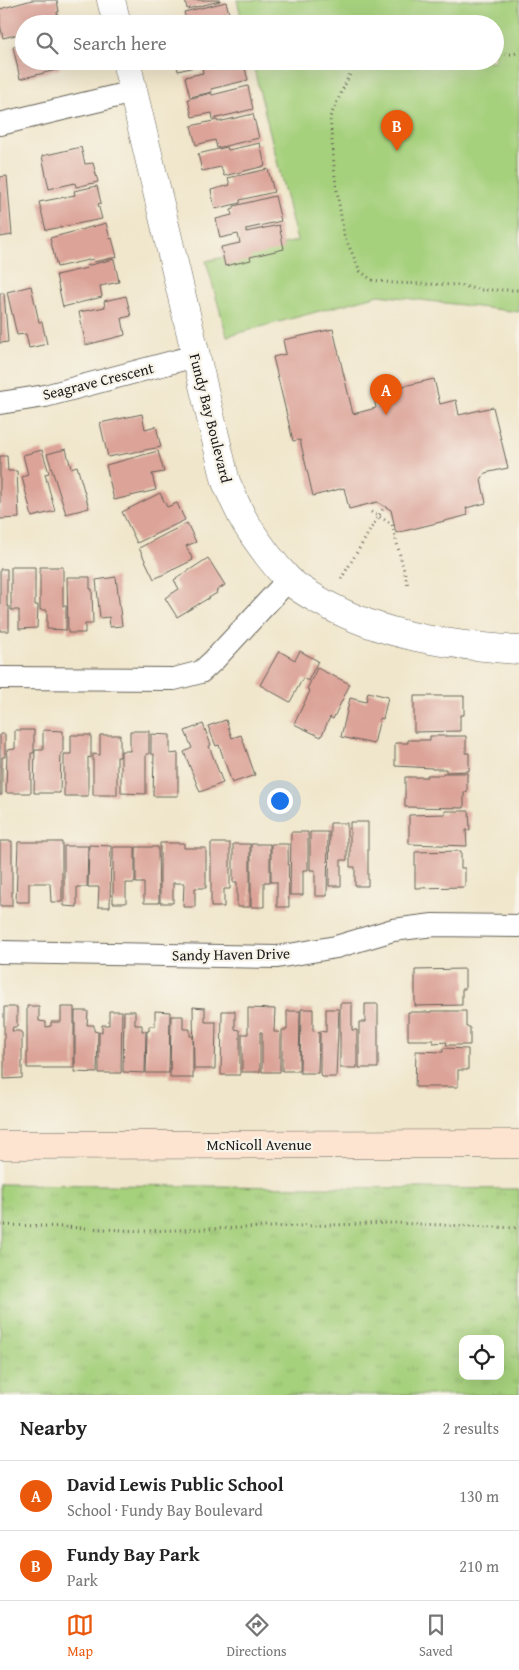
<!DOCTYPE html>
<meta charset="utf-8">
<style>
body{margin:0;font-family:"Gentium Book Plus",serif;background:#f2f2f2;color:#222}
.controls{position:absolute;right:15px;bottom:15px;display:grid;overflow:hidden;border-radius:10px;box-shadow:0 5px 20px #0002}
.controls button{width:45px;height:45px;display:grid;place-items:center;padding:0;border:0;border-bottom:1px solid #e0e0e0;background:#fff;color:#222;font:25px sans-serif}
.you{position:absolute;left:279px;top:800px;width:18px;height:18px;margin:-12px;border:4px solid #fff;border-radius:50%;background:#1a73e8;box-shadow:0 0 0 8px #1a73e833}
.badge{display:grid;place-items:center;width:32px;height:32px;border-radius:50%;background:#ea580c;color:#fff;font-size:16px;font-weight:700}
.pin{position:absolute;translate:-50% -41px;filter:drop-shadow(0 1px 2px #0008)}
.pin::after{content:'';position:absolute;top:26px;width:18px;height:15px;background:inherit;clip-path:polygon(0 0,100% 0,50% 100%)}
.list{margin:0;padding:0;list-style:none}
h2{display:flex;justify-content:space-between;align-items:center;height:65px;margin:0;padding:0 20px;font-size:21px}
h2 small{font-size:16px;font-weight:400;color:#767676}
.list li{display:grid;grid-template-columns:32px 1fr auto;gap:15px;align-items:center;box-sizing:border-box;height:70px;padding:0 20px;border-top:1px solid #e0e0e0}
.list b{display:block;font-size:19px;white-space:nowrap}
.list p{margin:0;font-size:16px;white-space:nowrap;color:#767676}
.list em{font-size:16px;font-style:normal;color:#767676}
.icon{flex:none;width:28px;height:28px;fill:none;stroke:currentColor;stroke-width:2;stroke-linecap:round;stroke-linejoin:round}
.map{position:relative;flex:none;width:519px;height:1395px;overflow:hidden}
.search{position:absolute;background:#fff;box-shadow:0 5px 20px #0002;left:15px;right:15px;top:15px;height:55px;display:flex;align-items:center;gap:12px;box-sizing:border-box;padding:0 18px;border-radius:28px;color:#767676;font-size:19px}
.sheet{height:205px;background:#fff}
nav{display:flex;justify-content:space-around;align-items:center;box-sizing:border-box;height:70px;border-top:1px solid #e0e0e0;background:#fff;font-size:14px;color:#767676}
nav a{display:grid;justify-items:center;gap:2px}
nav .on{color:#ea580c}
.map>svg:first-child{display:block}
</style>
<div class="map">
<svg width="519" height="1395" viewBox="0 0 519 1395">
<defs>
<pattern id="grass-tufts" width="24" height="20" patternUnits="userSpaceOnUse" patternTransform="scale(1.25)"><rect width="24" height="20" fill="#a5d07c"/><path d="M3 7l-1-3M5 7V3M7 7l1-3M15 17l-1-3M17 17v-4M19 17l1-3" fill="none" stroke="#8db26b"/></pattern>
</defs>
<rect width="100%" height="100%" fill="#f7f3e8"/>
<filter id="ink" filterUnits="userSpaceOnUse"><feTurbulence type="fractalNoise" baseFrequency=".02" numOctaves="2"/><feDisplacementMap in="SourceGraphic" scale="10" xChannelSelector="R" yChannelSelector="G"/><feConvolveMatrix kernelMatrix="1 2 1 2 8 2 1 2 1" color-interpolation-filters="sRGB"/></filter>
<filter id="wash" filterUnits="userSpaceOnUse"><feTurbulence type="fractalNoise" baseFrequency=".0096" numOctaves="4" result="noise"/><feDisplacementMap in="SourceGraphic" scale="20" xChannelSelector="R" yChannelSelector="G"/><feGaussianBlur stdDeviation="1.12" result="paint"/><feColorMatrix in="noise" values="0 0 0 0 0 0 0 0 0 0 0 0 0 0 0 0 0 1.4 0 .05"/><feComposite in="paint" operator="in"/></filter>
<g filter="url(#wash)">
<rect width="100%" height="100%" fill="#f0e6cb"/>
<!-- grass -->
<path fill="url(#grass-tufts)" stroke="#60764c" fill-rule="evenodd" d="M0,1184l519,5v206h-519zM463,1339h37v37h-37z"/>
<!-- park -->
<path fill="#a5d07c" stroke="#60764c" d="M237,0h282v312l-140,-17 -152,41 -21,-75 91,-20 -45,-180h243v-37h-252z"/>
<g id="blocks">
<!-- building -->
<path fill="#dca398" d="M32,0h25l2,12h-2l2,12h-35v9l-21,5 -3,-14v-15z
M185,0h35v1l-33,8z
M226,2l6,22h-61l15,-4 -2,-8z
M24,43v18h34l2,8 -40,10 -7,-33z
M176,61h26l1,4 -25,6z
M227,61h16l5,19 -37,9 1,3 -22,5 -5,-20 18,-4 -1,-6z
M248,86l5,23 -40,10 -1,-6 -20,4 -4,-18 23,-6 1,2z
M253,114l6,24 -42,10 -2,-8 -19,5 -5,-19 26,-6 1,2z
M260,143l5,23 -41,10 -3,-9 -19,4 -4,-17 29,-7 1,3z
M81,147l4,17 8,-1 5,19 -22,5 -1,-4 -26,6 -7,-33z
M268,169l6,23 -34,8v3l-25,6 -4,-19 19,-5 -2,-7z
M7,176l5,59 -12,2v-60z
M97,186l4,17 -3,1 4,15 -56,11 -7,-28 36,-7 -1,-4z
M275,196l6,25 -35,8v3l33,-7 5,24 -34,8 1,3 -26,6 -4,-19 19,-4 -2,-9 -18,4 -4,-19 16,-4 -1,-5 3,-1v-3z
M106,223l4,16 2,-1 5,19 -23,5 -1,-3 -36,8 -7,-29z
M114,259l5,23 -19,4 2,11 -39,10 -7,-32 31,-7 -1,-2z
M31,286l8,36h3l5,22 -18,4 -3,-14 -9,1 -10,-43z
M0,293h4l4,49 -8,1z
M126,296l5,20 -9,2 3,17 -39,10 -7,-33 26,-5 -1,-6z
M333,329l20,85 23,-6 -3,-15 61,-14 6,25 16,-4 3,15 34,-8 15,61 -23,5 -4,7 5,23 -20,5 2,7 -7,2 -65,16 -5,-23 -14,-8 -28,7 -5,-21 -31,8 -13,-56 -7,1 -20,-84 13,-3 -3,-14z
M142,414l3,15 11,-3 5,21 -53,10 -8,-34z
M66,449l5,19 6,-2 12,42 -23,6 -19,-60z
M42,450l7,23 -4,1 10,37 -23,6 -10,-40 6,-2 -5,-20z
M158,451l6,21 -12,2 4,16 -42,10 -8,-35z
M0,456h7l1,15h9l2,47 -19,1z
M160,493l7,14 10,-4 8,17 -48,23 -15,-31z
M187,523l9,19 -10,4 7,14 -39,19 -15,-31z
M208,558l17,27 -9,6 1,2 -40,24 -12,-19 14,-9 -5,-9z
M11,567h24v38h3l-1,23 -18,1v-19h-8z
M40,567h23v39h3v24l-19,-1v-19h-7z
M0,569h7v37h2v25h-9z
M67,577h23v12h2l1,35h-8v9h-17z
M116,577l6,49 -12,1 -1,-10 -9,1 -4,-38z
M279,651l16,9 5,-9 18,10 -10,20 -5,-3 -13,24 -30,-17z
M317,668l33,16 -17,35 -3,-2 -9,20 -27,-13 16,-33 -3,-2z
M368,692l20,5 -5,22 -3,-1 -6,26 -33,-7 9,-39 16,4z
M414,696h50v19h-4v16l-46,1z
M226,720l6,18 9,-3 14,40 -23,8 -13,-38 -3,1 -8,-20z
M203,724l8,21 -2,1 14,37 -23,9 -16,-40 8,-4 -7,-17z
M15,730h19v23h-3v40h-25l1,-43 8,-1z
M43,730l20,1v22h-2l-1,40h-26l1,-43h8z
M130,731h19v23h-3v40l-25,-1v-42h9z
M0,734h5v23h-3v38h-2z
M151,734l19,1v19l8,-1v43h-25l1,-42h-3z
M71,735h20v23l-3,-1v39h-24v-42h7z
M100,735h20v22h-3v38h-24v-41l7,1z
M430,736h36v17h3v18l-23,1v-3h-14v-1l-37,-2v-23h13v-3h22z
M443,773h24v19h-3v16l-59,-1v-30h22v-2h16z
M445,811h24l1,19h-4l1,16 -58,-2v-29l36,-1z
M350,822h18v64h-13v-19h-5z
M330,823h17v37h-6v26h-12z
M291,832h17v38h-5v25h-13z
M310,832h18l-1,64h-12v-26h-5z
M0,841h12v65h-12z
M18,842h44v60h-11l-1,-19h-21v19h-13z
M160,843h24v5h22v40h-11v19h-12l1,-24h-11v20h-13z
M211,843h19v46h-6v18h-13z
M233,844h17v63h-13v-25h-4z
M251,844h19v38h-6v25h-13z
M271,844h17l1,63h-12v-25h-6z
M89,845l22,1 -1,61h-12l1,-20h-11z
M64,846h24l-1,41h-10v20l-13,-1z
M113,847h22v36h-9v20h-13z
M136,847h22l1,56h-15v-20h-8z
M461,851v17h4v19l-50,1v-36z
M465,969v20h-3v16l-47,1v-36z
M340,1003h12v27h5v38h-17z
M365,1004h13v64h-19v-46h6z
M27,1006h12v15l7,1v5l5,-1v-4h10v-15h13v61h-47z
M4,1007h13v20h-4l-1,4h7l3,2v45l-18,1z
M193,1007l12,1v14h11l-1,47h-21z
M248,1008l27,1 -1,23h4l2,2v38h-18v-40h-2v40h-18v-38h6z
M301,1009h12v22l6,1 -1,41h-18z
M326,1009h13l-3,68h-15l-1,-4v-42l6,1z
M75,1011h13l-1,14h7v6l4,1 -1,41 -22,-1z
M109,1011h13l-1,62h-22v-41h3v-7h7z
M124,1011h11v14h7v6h4l-1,42 -22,-1z
M155,1011l15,1 -1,61h-23l1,-42h2v-5h6z
M222,1011h13v18l5,1v45h-19z
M287,1011h13l-1,60h-17v-41h5z
M431,1011h35v16h4v18h-24l1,-3 -14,1v-3h-25v-28h23z
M171,1016h12v13h7v7h3v42h-23z
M443,1048l25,1v21h-10v17h-43l1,-36 27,1z"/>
</g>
</g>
<g filter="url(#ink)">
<use href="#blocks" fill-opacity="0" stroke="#666359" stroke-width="1"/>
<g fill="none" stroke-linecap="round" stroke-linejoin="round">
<defs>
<path id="minor" d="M0,124l133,-32
M0,403l45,-7 150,-40
M0,678l174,1 27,-7 13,-12 74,-80
M0,952l277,5 59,-10 57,-17 40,-5 86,1"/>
<path id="tertiary" d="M111,0l6,24
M126,61l100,421c7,15 13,31 22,45 11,17 25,36 39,51 9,10 23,17 35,24 61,35 127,43 197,48"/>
<path id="secondary" d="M0,1145l519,-1"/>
</defs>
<!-- minor casing -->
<use href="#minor" stroke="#666359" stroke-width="24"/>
<!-- tertiary casing -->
<use href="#tertiary" stroke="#666359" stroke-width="29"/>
<!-- secondary casing -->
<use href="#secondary" stroke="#666359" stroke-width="29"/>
<!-- path -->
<path stroke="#666359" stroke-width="3" stroke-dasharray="1 4" stroke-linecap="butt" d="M495,54h19l5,-2
M356,61l-26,56 5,61 9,57 16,36 12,9 21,3 65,2 24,5h37
M371,512l21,12 16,62
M341,579l43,-72
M0,1225l43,1 100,5 251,-8 125,5"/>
<!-- minor -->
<use href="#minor" stroke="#fff" stroke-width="22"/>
<!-- tertiary -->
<use href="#tertiary" stroke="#fff" stroke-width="28"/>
<!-- secondary -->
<use href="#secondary" stroke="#fde4d1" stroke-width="28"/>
</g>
</g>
<g text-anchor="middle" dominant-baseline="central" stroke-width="4.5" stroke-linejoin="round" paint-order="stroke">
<!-- street labels -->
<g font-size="15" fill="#1c1c1c" stroke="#f7f3e8">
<text transform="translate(98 381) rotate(-14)">Seagrave Crescent</text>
<text transform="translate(211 418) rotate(76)">Fundy Bay Boulevard</text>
<text transform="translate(231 954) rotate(-1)">Sandy Haven Drive</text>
<text x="259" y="1144">McNicoll Avenue</text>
</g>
</g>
</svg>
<div class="controls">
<button><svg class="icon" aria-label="locate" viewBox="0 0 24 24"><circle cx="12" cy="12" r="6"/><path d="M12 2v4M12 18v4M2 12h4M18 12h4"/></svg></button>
</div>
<div class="you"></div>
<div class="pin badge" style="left:386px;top:415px">A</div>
<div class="pin badge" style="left:397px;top:151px">B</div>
<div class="search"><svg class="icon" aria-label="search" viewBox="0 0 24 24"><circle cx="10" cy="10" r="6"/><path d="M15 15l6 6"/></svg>Search here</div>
</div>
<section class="sheet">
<h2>Nearby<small>2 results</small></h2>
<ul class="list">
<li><span class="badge">A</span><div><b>David Lewis Public School</b><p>School · Fundy Bay Boulevard</p></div><em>130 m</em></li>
<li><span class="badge">B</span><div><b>Fundy Bay Park</b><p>Park</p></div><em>210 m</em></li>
</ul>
</section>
<nav>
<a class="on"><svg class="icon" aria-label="map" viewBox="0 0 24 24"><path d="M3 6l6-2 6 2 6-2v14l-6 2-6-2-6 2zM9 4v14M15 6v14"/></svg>Map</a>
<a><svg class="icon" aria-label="directions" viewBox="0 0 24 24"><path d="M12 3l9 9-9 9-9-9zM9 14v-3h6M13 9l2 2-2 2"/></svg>Directions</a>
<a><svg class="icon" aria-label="saved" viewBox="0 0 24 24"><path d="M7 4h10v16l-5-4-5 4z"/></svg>Saved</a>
</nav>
